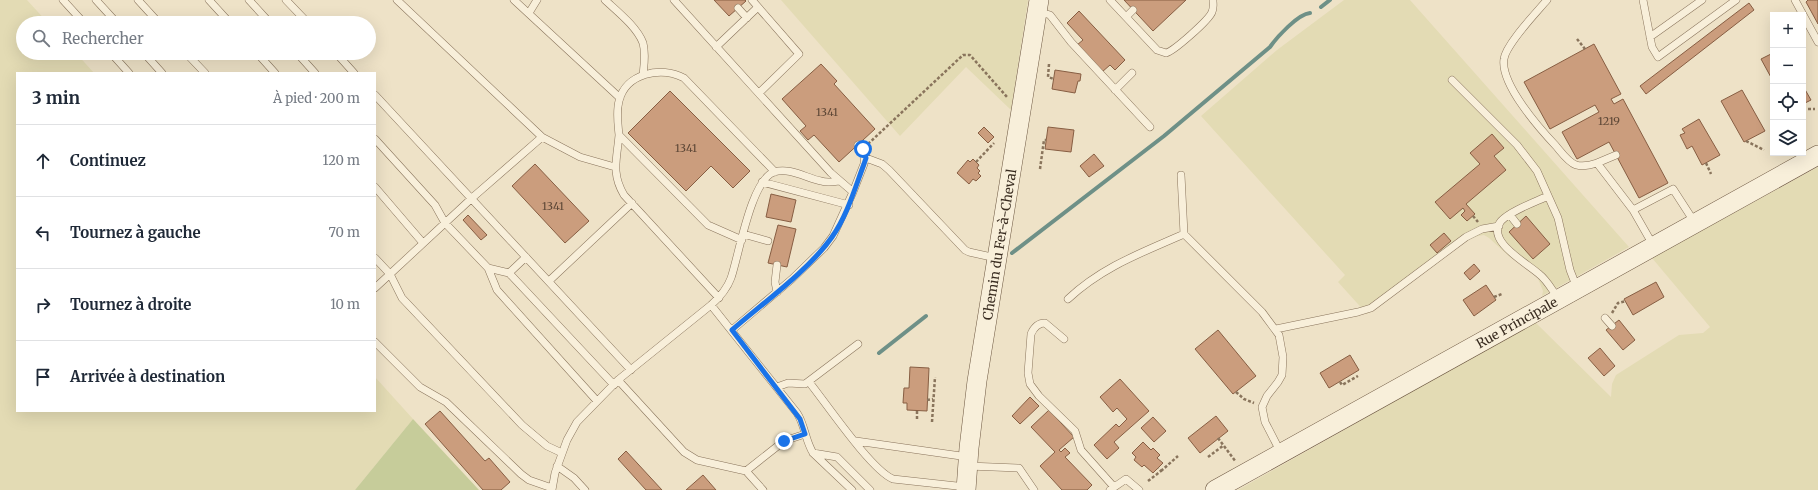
<!DOCTYPE html>
<html lang="fr">
<meta charset="utf-8">
<style>
body{margin:0;font-family:Merriweather,serif;background:#f6f6f7;color:#1f2937}
.controls{position:absolute;right:12px;top:12px;display:grid;overflow:hidden;border-radius:0px;box-shadow:0 4px 16px #0002}
.controls button{width:36px;height:36px;display:grid;place-items:center;padding:0;border:0;border-bottom:1px solid #e0e1e3;background:#fff;color:#1f2937;font:20px sans-serif}
.stop{position:absolute;width:12px;height:12px;margin:-9px;border:3px solid #1a73e8;border-radius:50%;background:#fff}
.stop.end{background:#1a73e8;border-color:#fff;box-shadow:0 1px 4px #0008}
.list{margin:0;padding:0;list-style:none}
h2{display:flex;justify-content:space-between;align-items:center;height:52px;margin:0;padding:0 16px;font-size:17px}
h2 small{font-size:13px;font-weight:400;color:#747a83}
.list li{display:grid;grid-template-columns:26px 1fr auto;gap:12px;align-items:center;box-sizing:border-box;height:72px;padding:0 16px;border-top:1px solid #e0e1e3}
.list b{display:block;font-size:15px;white-space:nowrap}
.list em{font-size:13px;font-style:normal;color:#747a83}
.icon{flex:none;width:22px;height:22px;fill:none;stroke:currentColor;stroke-width:2;stroke-linecap:round;stroke-linejoin:round}
.map{position:relative;flex:none;width:1818px;height:490px;overflow:hidden}
.search{position:absolute;background:#fff;box-shadow:0 4px 16px #0002;left:16px;top:16px;width:360px;height:44px;display:flex;align-items:center;gap:10px;box-sizing:border-box;padding:0 14px;border-radius:22px;color:#747a83;font-size:15px}
.panel{position:absolute;background:#fff;box-shadow:0 4px 16px #0002;left:16px;top:72px;width:360px;height:340px;border-radius:0px}
.map>svg:first-child{display:block}
</style>
<div class="map">
<svg width="1818" height="490" viewBox="0 0 1818 490">
<rect width="100%" height="100%" fill="#eee2c7"/>
<!-- farmland -->
<path fill="#e3dbb4" d="M0,0h27l21,23h-25v30h53l18,20h-77v338h358v-34l38,42 -58,71h-355z
M781,0h247l-17,110 -45,-43 -66,69z
M1344,0h66l219,247 -87,49 1,-5 -6,-15 -27,-19 -21,-19 -5,-3 -6,1 -7,2 -104,76 -29,-32 7,-7 -144,-159 76,-66z
M1818,167v323h-580l297,-168 76,75 1,-13 4,-9 63,-40 24,-2 7,-6 -58,-69z"/>
<!-- green -->
<path fill="#c6cc9a" d="M413,419l66,71h-124z"/>
<g fill="none" stroke-linecap="round" stroke-linejoin="round">
<!-- stream -->
<path stroke="#6e9087" stroke-width="4" d="M1321,7l9,-7
M1012,253l152,-117 106,-89c7,-10 28,-33 40,-34
M879,353l47,-37"/>
</g>
<!-- building -->
<path fill="#cb9d7d" stroke="#875e43" d="M714,0h31l1,1 -17,15z
M1124,0h62l-33,31z
M1808,0h10v24l-12,-22z
M1749,3l5,7 -108,84 -6,-8z
M1079,11l46,49 -10,10 -5,-5 -8,7 -25,-27 6,-5 -16,-17z
M1594,44l27,50 -10,5 3,5 9,-5 45,84 -29,15 -30,-56 -32,17 -15,-27 37,-20 -4,-7 -45,24 -26,-47z
M1773,53v28l-12,-22z
M821,64l16,17 -3,3 41,45 -36,33 -25,-27 -6,5 -8,-9 6,-5 -24,-27z
M1055,70l26,4 -1,7h-2l-3,12 -23,-4z
M1803,86l8,14 -8,4z
M1742,90l23,41 -21,11 -23,-41z
M670,91l80,80 -17,17 -22,-22 -25,25 -58,-58z
M1699,119l21,36 -18,10 -10,-19 -5,3 -7,-14 5,-2 -3,-4z
M984,127l10,10 -6,6 -10,-10z
M1048,127l26,3 -3,22 -26,-3z
M1492,134l12,14 -10,8 12,14 -40,34 9,10 -8,7 -6,-6 4,-4 -2,-3 -13,11 -15,-17 45,-38 -10,-11z
M1094,154l10,12 -15,11 -9,-11z
M973,159l6,6 -2,3 3,3 -2,2 3,3 -5,5 -3,-2 -4,5 -12,-11 11,-13 2,2z
M535,164l54,57 -24,22 -53,-57z
M771,194l25,6 -5,22 -25,-5z
M468,215l19,20 -6,5 -18,-20z
M1526,216l24,28 -17,15 -24,-27z
M778,225l18,4 -9,38 -19,-4z
M1444,233l7,8 -14,12 -7,-8z
M1474,264l6,7 -10,9 -6,-7z
M1656,282l8,15 -31,18 -9,-16z
M1486,285l10,15 -22,16 -11,-16z
M1619,320l16,20 -12,10 -17,-20z
M1218,330l38,46 -23,18 -38,-45z
M1600,348l15,18 -11,10 -16,-18z
M1350,355l9,15 -30,18 -9,-15z
M910,367l19,1 -2,43 -20,-1v-7h-4l1,-15h5z
M1120,379l29,32 -35,31 5,6 -12,11 -13,-14 22,-21 3,3 8,-8 -10,-11 -4,4 -13,-15z
M1030,397l9,9 -19,18 -8,-8z
M1049,410l25,27 -15,13 2,2 4,-4 5,5 -5,4 27,28 -5,5h-25l-22,-24 15,-14 -24,-25z
M440,411l45,50 4,-3 21,24 -9,8h-18l-58,-66z
M1216,416l12,15 -28,22 -12,-15z
M1153,417l13,14 -12,11 -13,-14z
M1143,442l8,8 2,-2 7,7 -3,3 6,5 -10,10 -9,-8 -2,2 -8,-7 2,-3 -4,-4z
M626,451l36,39h-16l-28,-31z
M703,475l13,15h-30z"/>
<g fill="none" stroke-linecap="round" stroke-linejoin="round">
<defs>
<path id="lane" d="M63,0l21,23
M96,0l21,23
M138,0l21,23
M209,0l21,23
M249,0l21,23
M286,0l22,23
M397,0l145,137 38,20 35,10
M514,0l106,98
M605,0c13,12 32,27 38,43 3,11 1,22 0,32
M674,0l157,173 22,19
M752,0l47,54 -40,39
M1110,0l47,50 9,3c8,-2 43,-33 46,-41 2,-4 1,-8 1,-12
M1547,0c-11,13 -41,44 -43,59 -4,25 36,70 52,87 6,7 12,16 20,19 7,2 15,0 21,-2
M1643,0l9,47 6,10 78,-57
M1795,0l23,42
M738,8l9,10
M1037,11l13,4 21,27 79,85
M529,13l8,-13
M1126,17l7,-7
M1650,37l52,-37
M716,47l42,-40
M111,53l18,20
M144,53l18,20
M186,53l19,20
M257,53l18,20
M297,53l18,20
M336,53l18,20
M1452,80l65,65 20,26 21,47 12,52 7,18
M1115,90l17,-17
M375,95l256,275
M619,135c-2,24 -8,38 5,60l95,103
M375,139l60,66 10,18 43,45 21,5
M1616,155l-19,8 36,47
M866,158l16,6 7,6 76,80 4,2 27,6
M1181,175l3,59
M762,182l87,23
M375,187l48,56
M1548,196c-13,6 -38,15 -47,25 -16,20 26,42 38,53 8,6 13,16 19,24
M1510,215l7,9
M743,234l25,7
M742,240l-34,-15 -89,-90c-1,-11 -3,-23 0,-34 7,-28 42,-35 65,-23l91,94
M1653,245l-20,-35 40,-21 22,34
M526,257l-17,16 105,112
M375,258l15,16 12,24 120,127 25,21 15,7
M777,265l-2,17 2,10
M488,268l9,22 100,111
M549,281l83,-78
M375,288l97,-90 70,-61
M1068,299c34,-32 73,-46 116,-65l78,78 17,23 4,22 -1,18 -4,7 -11,14 -5,11 3,15 16,31
M711,305l86,108c8,12 8,27 16,40l39,37
M1605,318l7,8
M1276,329l82,-17 13,-4 95,-71 16,-8 17,-3
M732,330l60,-51 32,-31 9,-12 20,-44 11,-28 1,-10 -7,-9
M1064,339l-19,-16c-7,0 -11,4 -14,11l-3,39 2,11 9,12 36,35 6,19 33,37
M375,342l45,45 26,15 75,72 8,6 23,8
M618,380l66,72 13,8 49,11 17,19
M809,382c17,21 62,88 84,97l73,8
M777,387l11,-4 17,1 53,-40
M856,441l112,16
M813,453l24,4 33,33
M557,466l17,12 11,12
M968,466l51,2 15,22
M746,471l38,-30 21,-7
M552,490l3,-17 12,-33 10,-18 41,-42 93,-75c9,-8 16,-16 20,-27 8,-23 20,-98 43,-106 16,-5 32,6 47,9 6,2 12,1 18,0
M1110,490l16,-11 13,11"/>
<g id="secondary">
<path id="s1" d="M966,490l3,-42 8,-67 62,-381"/>
<path id="s2" d="M1215,490l603,-335"/>
</g>
</defs>
<!-- lane casing -->
<use href="#lane" stroke="#89745c" stroke-width="8"/>
<!-- secondary casing -->
<use href="#secondary" stroke="#6b553f" stroke-width="20"/>
<!-- path -->
<path stroke="#89745c" stroke-width="2.5" stroke-dasharray="3 2" stroke-linecap="butt" d="M1577,39l8,10
M1049,64l-1,13 6,2
M1803,109h12
M1746,141l18,9
M868,144l95,-89h7l37,42
M976,162l18,-19
M1706,163l5,11
M1040,169l4,-29h2
M1473,216l5,6
M1494,297l8,-3
M1612,313l6,-10 8,-2
M1340,382l2,3 16,-9
M1236,392l8,7 10,4
M927,400l6,-1
M917,411v9
M932,422l3,-45
M1218,438l18,24
M1208,457l16,-12
M1161,471l17,-15
M1148,481l13,-10 -3,-3"/>
<!-- lane -->
<use href="#lane" stroke="#f8efda" stroke-width="7"/>
<!-- secondary -->
<use href="#secondary" stroke="#f8efda" stroke-width="19"/>
</g>
<g fill="none" stroke-linecap="round" stroke-linejoin="round">
<!-- route -->
<path stroke="#1a73e8" stroke-width="5" d="M784,441l21,-7 -5,-15 -68,-89c31,-27 77,-60 100,-93 15,-21 23,-49 32,-73l2,-6 -3,-9"/>
</g>
<g text-anchor="middle" dominant-baseline="central" stroke-width="3" stroke-linejoin="round" paint-order="stroke">
<!-- number labels -->
<g font-size="11" fill="#5e4837">
<text x="827" y="112">1341</text>
<text x="1609" y="121">1219</text>
<text x="686" y="148">1341</text>
<text x="553" y="206">1341</text>
</g>
<!-- street labels -->
<g font-size="13" fill="#392c20" stroke="#f5ecd6">
<text stroke="none"><textPath href="#s1" startOffset="248">Chemin du Fer-à-Cheval</textPath></text>
<text stroke="none"><textPath href="#s2" startOffset="345">Rue Principale</textPath></text>
</g>
</g>
</svg>
<div class="controls">
<button>+</button>
<button>−</button>
<button><svg class="icon" aria-label="locate" viewBox="0 0 24 24"><circle cx="12" cy="12" r="6"/><path d="M12 2v4M12 18v4M2 12h4M18 12h4"/></svg></button>
<button><svg class="icon" aria-label="layers" viewBox="0 0 24 24"><path d="M12 4l9 5-9 5-9-5zM3 14l9 5 9-5"/></svg></button>
</div>
<div class="stop" style="left:863px;top:149px"></div>
<div class="stop end" style="left:784px;top:441px"></div>
<div class="search"><svg class="icon" aria-label="search" viewBox="0 0 24 24"><circle cx="10" cy="10" r="6"/><path d="M15 15l6 6"/></svg>Rechercher</div>
<section class="panel">
<h2>3 min<small>À pied · 200 m</small></h2>
<ul class="list">
<li><svg class="icon" aria-label="ahead" viewBox="0 0 24 24"><path d="M12 20V5M6 11l6-6 6 6"/></svg><div><b>Continuez</b></div><em>120 m</em></li>
<li><svg class="icon" aria-label="left" viewBox="0 0 24 24"><path d="M17 20v-9H6M10 6l-5 5 5 5"/></svg><div><b>Tournez à gauche</b></div><em>70 m</em></li>
<li><svg class="icon" aria-label="right" viewBox="0 0 24 24"><path d="M7 20v-9h11M14 6l5 5-5 5"/></svg><div><b>Tournez à droite</b></div><em>10 m</em></li>
<li><svg class="icon" aria-label="arrive" viewBox="0 0 24 24"><path d="M6 21V4h12l-3 4 3 4H6"/></svg><div><b>Arrivée à destination</b></div></li>
</ul>
</section>
</div>
